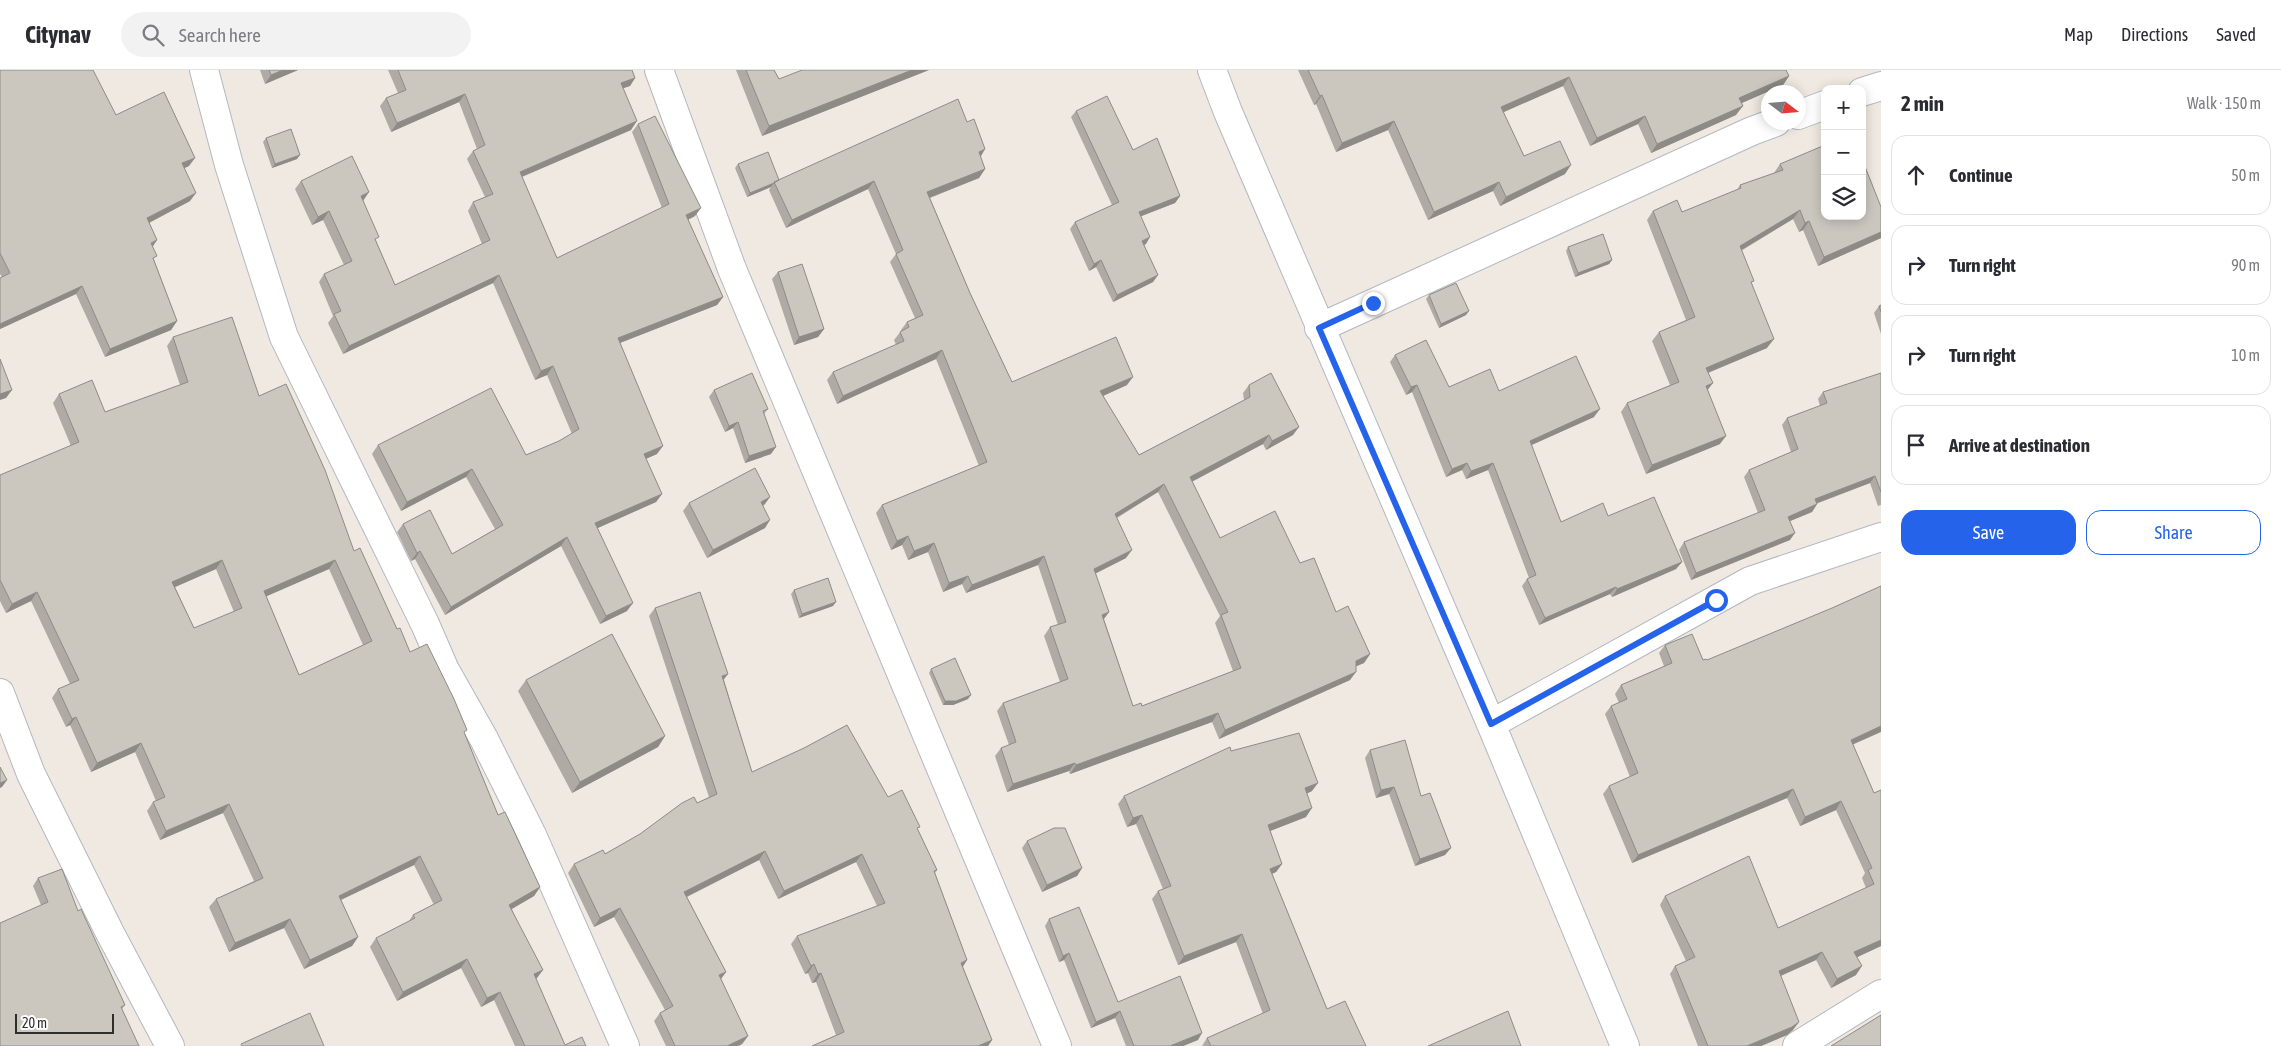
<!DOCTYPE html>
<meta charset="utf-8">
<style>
body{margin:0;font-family:"Asap Condensed",sans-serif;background:#f2f2f3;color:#2b2b33}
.controls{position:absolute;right:15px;top:15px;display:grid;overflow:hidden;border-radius:10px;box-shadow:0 2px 12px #0003}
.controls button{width:45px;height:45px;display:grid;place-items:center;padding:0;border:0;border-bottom:1px solid #e1e1e2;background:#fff;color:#2b2b33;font:25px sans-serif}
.compass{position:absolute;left:1761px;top:15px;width:45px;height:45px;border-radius:50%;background:#fff;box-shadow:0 2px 12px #0003;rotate:106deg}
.scale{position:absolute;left:15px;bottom:12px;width:99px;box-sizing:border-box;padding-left:5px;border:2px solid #2e2e2e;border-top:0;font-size:14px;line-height:18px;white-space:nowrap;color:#2e2e2e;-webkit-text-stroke:4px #fff;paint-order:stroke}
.stop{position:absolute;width:15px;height:15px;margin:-11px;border:4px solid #2563eb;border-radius:50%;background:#fff}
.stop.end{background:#2563eb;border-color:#fff;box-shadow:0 1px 5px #0008}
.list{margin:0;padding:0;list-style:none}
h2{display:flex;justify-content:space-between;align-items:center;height:65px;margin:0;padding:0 20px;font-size:21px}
h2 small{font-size:16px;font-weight:400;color:#7c7c81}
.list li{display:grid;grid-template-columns:32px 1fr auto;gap:15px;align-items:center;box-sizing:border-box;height:80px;margin:0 10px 10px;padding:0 10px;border:1px solid #e1e1e2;border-radius:15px}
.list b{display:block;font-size:19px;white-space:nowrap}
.list em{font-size:16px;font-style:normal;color:#7c7c81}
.actions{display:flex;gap:10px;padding:15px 20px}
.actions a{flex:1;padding:11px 0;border:1px solid #2563eb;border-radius:15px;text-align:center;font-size:18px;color:#2563eb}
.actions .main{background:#2563eb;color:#fff}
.icon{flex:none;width:28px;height:28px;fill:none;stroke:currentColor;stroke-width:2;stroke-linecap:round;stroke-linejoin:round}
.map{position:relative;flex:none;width:1881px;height:976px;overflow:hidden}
header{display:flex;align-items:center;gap:30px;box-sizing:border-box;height:70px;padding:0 25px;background:#fff;border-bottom:1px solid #e1e1e2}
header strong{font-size:24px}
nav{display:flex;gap:28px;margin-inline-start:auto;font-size:18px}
.search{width:350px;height:45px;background:#f2f2f3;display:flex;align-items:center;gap:12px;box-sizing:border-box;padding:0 18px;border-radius:28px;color:#7c7c81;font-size:19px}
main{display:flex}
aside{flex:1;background:#fff}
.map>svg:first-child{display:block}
</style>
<header>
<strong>Citynav</strong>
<div class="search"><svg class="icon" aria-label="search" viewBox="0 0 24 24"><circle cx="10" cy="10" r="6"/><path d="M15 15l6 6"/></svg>Search here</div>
<nav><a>Map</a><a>Directions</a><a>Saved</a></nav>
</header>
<main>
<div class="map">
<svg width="1881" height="976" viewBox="0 0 1881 976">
<rect width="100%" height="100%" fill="#efe9e1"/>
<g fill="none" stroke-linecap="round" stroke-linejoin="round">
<defs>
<path id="minor" d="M204,0l25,95 55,172 141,287 20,46 39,69 48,96 93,211
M659,0l73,199 325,777
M1212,0l16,42 263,612 134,322
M1862,22l19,-6
M1798,45l27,-10
M1319,258l433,-197 24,-9
M0,623l31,81 79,159 60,113
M1491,654l259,-143 131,-44
M1797,976l84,-52"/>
</defs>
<!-- minor casing -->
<use href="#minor" stroke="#b4b7c1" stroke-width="30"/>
<!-- minor -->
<use href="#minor" stroke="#fff" stroke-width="28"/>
</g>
<!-- wall -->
<path fill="#afaba4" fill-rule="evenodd" d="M0,0l116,45 73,51 -5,2 6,33 -41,22 8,17 -4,6 1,14 23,61 -6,9 -66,27 -29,-63 -76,35v-51l2,-1 -2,-3z
M260,0h38l-33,14z
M388,0h244l3,8 -5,8 -7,2 8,42 -109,47 35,81 105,-50 -30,-76 6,-8 57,92 -7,4 35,77 -6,8 -97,38 37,111 -11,5 16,35 -6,8 -59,26 30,83 -27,13 -39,-78 -116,69 -30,-56 -4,2 -14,-29 6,-8 49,30 43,-25 -29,-52 -65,34 -29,-57 6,-9 148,10 33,-14 13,-7 -25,-59 -12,5 -42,-97 -150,71 -15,-31 5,-7 -14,-34 5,-8 20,-9 -21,-45 -11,5 -17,-36 6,-8 62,20 13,40 19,44 87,-41 -14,-33 5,-9 12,-5 -18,-38 6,-8 4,-2 -18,-47 -68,30 -11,-26 6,-8 12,-5z
M736,0h38l5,9 150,-9 -167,66z
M1298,0h488l3,6 -6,9 -42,18 -5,12 -85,38 -13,-29 -48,22 -27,-60 -60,26 21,44 41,18 -65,32 -7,-15 -65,29 -40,-90 -52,22 -20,-48 -2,1z
M1076,41l57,39 47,46 -5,7 -34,13 5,28 -2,1 14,30 -5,7 -40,20 -17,-35 -7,4 -19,-42 5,-7 37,-17 -41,-88z
M967,52l18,27 -5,7 5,13 -6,9 -49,20 40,95 42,89 115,3 -24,11 36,59 105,-55 -1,-7 6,-8 44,50 -27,15 -3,-6 -71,37 28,57 80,25 36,49 34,42 -6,9 -8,3 -6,14 -131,59 -7,-17 -142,52 -1,-3 -62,21 -12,-36 6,-8 8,-3 -12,-34 6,-8 57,-21 -16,-46 6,-9 8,-2 -20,-60 -72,28 -4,-9 -19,8 -15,-40 -20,8 -6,-15 -11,5 -15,-37 6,-8 97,-39 -43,-107 -99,45 -10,-24 6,-8 63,-27 -2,-5 7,-9v-1l6,-8 8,-4 -25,-56 6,-8 -28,-65 -82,39 -17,-38 2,-3 -24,10 -12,-29 3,-4 41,16zM1158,422l62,124 -5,7 18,48 -91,35h-9l-29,-87 5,-7 -14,-38 31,-16 -9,-40z
M266,68l31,21 -25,9 -9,-26z
M1780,94l101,43v31l-63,28 -15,-36 -4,2 -6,-13 -52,32 11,33 15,64 -59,25v17l12,54 -74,30 -25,-62 6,-9 43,-18 -18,-44 7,-9 27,-12 -39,-100 6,-9 29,1 55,-22 3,-5 34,-12z
M1568,177l44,13 -3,4 -34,13 -9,-26z
M778,202l46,57 -6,8 -24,8 -22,-66z
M1429,225l37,20 -27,13 -13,-29z
M1881,235v29l-7,-21 5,-7z
M173,267l86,59 95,155 56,101 55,82 33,81 42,72 -6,9 -22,13 25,69 -1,1 29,66 21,1h-71l-21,-46 -13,7 -20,-39 -64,33 -27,-54 6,-9 33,-17 4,-6 21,-10 -20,-40 -73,35 17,37 -6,9 -48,23 -20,-41 -55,24 -20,-45 7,-8 38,-18 -31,-68 -63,27 -13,-29 6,-9 3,-1 -21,-49 -44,20 -21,-47 -4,2 -14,-29 6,-9 12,-5 -39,-83 -25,12 -6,-12v-126l71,-29 -18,-43 6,-9 46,18 75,-27 -13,-39zM216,499l18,43 -40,16 -19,-41zM329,499l34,76 -64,30 -33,-79z
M1395,285l54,32 50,4 95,26 -63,28 30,77 47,-6 74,46 -6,7 -64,28 -2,-3 -71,31 -17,-39 5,-7 2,-1 -41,-108 -22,9 -4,-9 -16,7 -34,-85 -6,3 -16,-33z
M1881,303v132l-3,1 -8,-23 -54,21h1l-5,8 -22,9v19l-99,40 -12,-30 5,-8 74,-29 -14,-36 5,-7 42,-18 -9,-27 5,-7 33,-12 -2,-7 5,-7z
M714,320l54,19 -4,5 7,40 -26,9 -12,-35 -8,4 -16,-35z
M689,433l76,1 -2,2 2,22 -58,30 -24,-47z
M794,520l39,16 -34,12 -8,-24z
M655,538l69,72 28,92 136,25 30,33 19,40 -2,3 32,87 -4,7 29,73 -4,6h-176l24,-11 -20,-53 -4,1 -4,-10 -3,1 -14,-30 6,-8 80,-30 -21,-44 -78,37 -19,-39 -72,37 39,75 -5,7 27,57 -6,8 -4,2h-72l-12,-25 6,-8 5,-3 -51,-93 -20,10 -26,-54 6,-9 31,-10 92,-51 12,-6 -60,-181z
M1665,575l38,15h4l146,85 21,48 7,-3v156l-24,11 -1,18 -25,13 -15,-28 -35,16 12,54 -6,5 -26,11h-63l-28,-72 5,-8 11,-5 -26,-56 5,-9 113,32 88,-40 -4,-10 3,-5 -29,-63 -36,16 -13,-28 -155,65 -29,-69 6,-8 21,-9 -25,-63 6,-8 8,-3 -4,-9 6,-9 43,-19 -5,-13z
M931,599l37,30 -15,6h-10l-14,-32z
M526,610l139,56 -7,11 -86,46 -54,-102z
M1370,680l51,46 24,59 -30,11 -26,-72 -13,4 -11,-40z
M1231,681l81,40 -6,3v23l-36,14 12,33 -6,8 -4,2 55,135 39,37h-164l5,-8 56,-24 -27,-72 -58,23 -26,-66 6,-8 5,-2 -27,-65 -9,3 -9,-23 6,-8z
M1027,771l55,27 -5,8 -35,16 -20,-44z
M38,808l40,33 47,94 -3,4 -81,-104 -8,-19z
M1049,849l69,83 80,38 -15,6h-57l-11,-28 -24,10 -27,-68 -5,2 -14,-36z"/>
<!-- shaded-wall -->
<path fill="#8e8b86" d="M283,0h15l-33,14 6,-9z
M912,0h17l-167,66 7,-10z
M1789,6l-6,9 -50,22 6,-9z
M1569,7l-6,9 -68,30 6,-9z
M635,8l-5,8 -15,5 6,-8z
M465,24l-6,8 -68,30 6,-9z
M1322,25l-6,9 -2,1 6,-9z
M1743,36l-7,9 -85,38 6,-9z
M1645,46l-7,8 -48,22 7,-8z
M637,51l-6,9 -117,50 6,-8z
M1394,51l-6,9 -52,22 6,-9z
M985,79l-5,9 -1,-6z
M300,85l-3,4 -25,9 3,-4z
M195,88l-6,8 -13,6 6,-9z
M1571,95l-6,9 -65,32 6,-9z
M985,99l-6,9 -58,23 6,-9z
M874,111l-6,8 -82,39 6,-8z
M1499,112l-6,9 -65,29 6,-8z
M774,113l-3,4 -24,10 3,-4z
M369,122l-6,9 -8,4 6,-9z
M196,123l-6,8 -49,26 6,-9z
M1180,126l-5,7 -41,16 5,-7z
M701,138l-6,8 -14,7 5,-8z
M1800,140l-7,9 -60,36 7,-9z
M329,141l-6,9 -11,5 6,-8z
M1809,151l-6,9 -4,2 6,-9z
M1881,162v6l-63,28 6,-9z
M1150,167l-4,7 -9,4 5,-7z
M157,170l-6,9v-6z
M1101,190l-5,7 -7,4 5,-7z
M1612,190l-3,4 -34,13 3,-4z
M499,205l-6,8 -150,71 6,-8z
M1158,205l-5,7 -40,20 4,-7z
M82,216l-6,8 -76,35v-5z
M723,227l-6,8 -105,41 6,-8z
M1469,241l-3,4 -27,13 2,-4z
M177,251l-6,9 -66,27 5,-8z
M824,259l-6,8 -24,8 5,-8z
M1774,269l-7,9 -67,28 6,-8z
M942,280l-6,9 -99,45 6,-8z
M553,296l-6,9 -12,5 6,-9z
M1133,307l-6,8 -33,15 6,-9z
M1713,313l-7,9v-6z
M1417,315l-5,7 -6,3 5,-8z
M12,320l-6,8 -6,2v-6z
M1600,339l-6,8 -69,31 5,-7z
M738,352l-5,6 -8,4 4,-6z
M1299,357l-6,8 -27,15 6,-9z
M1269,365l-6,9 -79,42 6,-9z
M1726,366l-6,8 -74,30 6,-9z
M663,376l-6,8 -19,8 6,-8z
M776,377l-5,7 -26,9 4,-7z
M1467,393l-5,7 -16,7 6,-8z
M1493,393l-5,7 -22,9 5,-8z
M472,399l-6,8 -65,34 6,-9z
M1875,406l-5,7 -61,23 6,-7z
M1164,414l-6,8 -49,30 6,-8z
M662,424l-6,8 -67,30 6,-9z
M770,427l-5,7 -9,6 5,-8z
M1817,434l-5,8 -29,12 5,-7z
M770,450l-5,8 -58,30 6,-8z
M1795,463l-5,7 -99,40 5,-7z
M908,466l-6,9 -11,5 6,-9z
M567,467l-6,9 -116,69 6,-8z
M934,473l-6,9 -20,8 6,-9z
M1132,480l-6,8 -38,19 6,-8z
M420,481l-5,8 -4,2 6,-8z
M1044,486l-6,9 -72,28 6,-8z
M222,490l-6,9 -50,22 6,-9z
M335,490l-6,9 -71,31 6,-9z
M1682,492l-6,7 -64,28 5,-8z
M968,506l-6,8 -19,8 6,-9z
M1616,517l-6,7 -71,31 6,-7z
M37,522l-6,9 -25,12 6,-9z
M836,532l-3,4 -34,12 3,-4z
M633,533l-6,8 -27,13 6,-8z
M1109,542l-6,8 -1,-5z
M1370,584l-6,9 -14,6 6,-8z
M1356,602l-6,8 -131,59 6,-9z
M728,604l-6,8v-6z
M971,625l-3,4 -15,6h-10l2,-4z
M1218,643l-6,9 -142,52 6,-9z
M76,647l-6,8 -4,2 6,-8z
M1881,656v6l-36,16 6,-8z
M665,666l-7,11 -86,46 8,-11z
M141,673l-6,9 -44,20 6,-9z
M1075,693l-6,8 -62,21 6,-8z
M7,710l-5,7 -2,1v-5z
M1318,713l-6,8 -13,6 6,-9z
M1394,717l-5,7 -13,4 5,-8z
M1793,719l-6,9 -155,65 6,-8z
M1841,731l-5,9 -36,16 5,-9z
M229,734l-6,9 -63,27 6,-9z
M1312,738l-6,9 -44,17 6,-9z
M1142,745l-6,9 -9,3 6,-9z
M1451,778l-6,7 -30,11 5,-7z
M765,781l-6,9 -81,41 6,-9z
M862,784l-6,8 -78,37 6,-8z
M420,786l-6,9 -82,39 7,-8z
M1282,794l-6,8 -12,5 6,-8z
M1082,798l-5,8 -35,16 5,-7z
M540,817l-6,9 -31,18 6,-9z
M620,838l-6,9 -20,10 6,-9z
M290,849l-6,9 -55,24 6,-9z
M1242,864l-6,8 -58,23 6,-9z
M358,867l-6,9 -48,23 6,-9z
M1881,870v6l-32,15 5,-9z
M1822,882l-6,8 -43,19 6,-8z
M1069,883l-5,7 -5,2 4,-6z
M467,889l-6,9 -64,33 6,-9z
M967,890l-6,9v-6z
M814,894l-6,9 -3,1 6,-8z
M1862,896l-6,9 -25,13 6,-9z
M543,900l-6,8 -10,5 7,-9z
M726,902l-6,8 -1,-5z
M821,903l-5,9 -4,1 6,-9z
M500,922l-6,8 -13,7 6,-9z
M1120,941l-5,7 -24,10 5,-6z
M1799,952l-6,8 -6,5 -26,11h-14z
M1202,963l-4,7 -15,6h-13z
M748,966l-6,8 -4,2h-11z
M992,970l-4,6h-10z"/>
<!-- building -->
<path fill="#cbc7bf" stroke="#8e8b86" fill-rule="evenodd" d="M0,0h93l23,45 48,-23 31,66 -13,5 14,30 -49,25 10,22 -6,3 6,13 -4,2 24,63 -67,28 -28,-63 -82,38v-46l10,-5 -10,-20z
M269,0h14l-12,5z
M398,0h234l3,8 -14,5 16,38 -117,51 37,86 112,-54 -31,-80 17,-8 46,92 -15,7 37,82 -105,41 45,108 -19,8 18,40 -67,29 38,80 -27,13 -39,-79 -116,70 -31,-56 -3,2 -14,-29 27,-14 22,44 51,-29 -31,-56 -65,33 -29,-57 113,-57 35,67 33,-14 20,-12 -26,-63 -12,5 -42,-96 -150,71 -15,-32 7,-3 -17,-37 28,-13 -23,-50 -11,6 -17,-36 51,-25 17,36 -8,4 18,41 -4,2 20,46 95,-45 -17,-38 20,-8 -20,-43 12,-6 -20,-51 -68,29 -11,-25 20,-8z
M746,0h28l5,9 23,-9h110l-143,56z
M1308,0h478l3,6 -50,22 4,8 -86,38 -12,-28 -48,22 -28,-61 -68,30 23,49 36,-15 11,24 -65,32 -7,-15 -65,30 -40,-91 -52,22 -20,-48 -2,1z
M1107,26l26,54 24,-12 23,58 -41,16 11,25 -8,4 16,34 -41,20 -16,-35 -7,4 -19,-42 44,-20 -43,-91z
M958,29l9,23 7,-3 11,30 -6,3 6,17 -58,23 43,101 42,89 104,-45 17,40 -33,14 39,64 111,-58 -1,-12 22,-12 28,54 -27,14 -3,-6 -79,42 30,61 55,-27 25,52 14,-5 22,54 12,-6 22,48 -14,7v11l-131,58 -7,-17 -142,52 -1,-2 -62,21 -12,-36 15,-6 -13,-39 65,-24 -18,-52 16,-5 -22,-66 -72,29 -4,-9 -19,7 -15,-40 -20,8 -6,-15 -11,5 -15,-36 105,-43 -45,-112 -99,46 -10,-24 71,-31 -4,-9 9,-5 -2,-5 16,-7 -27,-61 7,-4 -29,-69 -82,39 -18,-38zM1164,414l64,128 -7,3 20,53 -99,38 -1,-3 -8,3 -31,-91 7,-3 -15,-43 38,-19 -17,-36z
M291,59l9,26 -25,9 -9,-26z
M1825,75v71h37v-57l19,48v25l-57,25 -15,-36 -4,2 -5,-13 -60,36 14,35 -3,1 23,57 -68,29 7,15 -7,3 20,50 -74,29 -25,-62 52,-21 -20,-50 36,-15 -42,-106 24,-11 5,12 59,-24 -1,-3 43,-15 -3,-6z
M768,82l11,28 -5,3 -24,10 -12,-29z
M1603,164l9,26 -34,13 -10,-26z
M802,194l22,65 -25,8 -21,-65z
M1456,213l13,28 -28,13 -12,-29z
M1881,235v7l-2,-6z
M232,247l27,79 27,-12 39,86 29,81 6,-3 37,81 3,-1 10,24 17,-8 27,55 13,31 -3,2 34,83 7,-3 35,75 -31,18 34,65 -9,4 31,71 17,-8 4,9h-61l-25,-54 -13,6 -20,-39 -64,33 -27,-54 39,-20 -2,-3 29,-15 -22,-44 -81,40 19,41 -48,23 -20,-41 -55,24 -19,-44 47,-21 -34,-74 -63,27 -13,-29 12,-5 -24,-54 -44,20 -21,-46 -4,2 -14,-30 21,-9 -42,-88 -25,12 -12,-24v-105l79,-33 -20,-48 33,-14 13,32 83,-30 -15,-45zM222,490l20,48 -48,20 -22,-46zM335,490l37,81 -73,34 -35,-84z
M1426,270l23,47 41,-18 9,22 77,-35 24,53 -70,32 31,81 42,-19 5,13 46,-19 28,65 -65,27 -1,-2 -71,31 -18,-39 9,-4 -43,-112 -22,8 -4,-8 -15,6 -35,-84 -6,2 -16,-32z
M0,289l12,31 -12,4z
M752,303l16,36 -5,2 13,36 -27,9 -11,-34 -9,4 -15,-36z
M1881,303v119l-6,-16 -60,23 2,5 -29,13 7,16 -99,40 -12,-31 81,-32 -16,-40 49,-21 -11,-31 40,-15 -4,-11z
M755,398l15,29 -9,5 9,18 -57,30 -24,-47z
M828,508l8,24 -34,12 -8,-24z
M1881,516v140l-30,14 23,53 7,-3v150l-27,12 8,14 -25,13 -15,-27 -43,19 20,51 -7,5 -45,19h-39l-33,-80 20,-9 -30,-61 84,-40 29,72 96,-44 -6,-14 4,-2 -31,-67 -36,16 -12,-28 -155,66 -29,-69 29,-13 -27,-67 16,-7 -6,-14 51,-22 -7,-18 27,-11 11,26 3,-1 1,1 125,-52z
M700,522l28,82 -6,2 30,96 52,-24 43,-23 41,72 14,-7 18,37 -3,1 20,42 -3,1 33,89 -6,3 31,77 -14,6h-166l32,-14 -23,-59 -3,1 -4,-10 -3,2 -14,-30 88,-33 -23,-49 -78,37 -19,-40 -81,41 42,80 -7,3 29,61 -21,10h-52l-15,-33 13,-7 -53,-98 -20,10 -26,-54 29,-14 2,4 35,-20 42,-31 12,-6 3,6 20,-9 -62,-186z
M612,564l53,102 -85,46 -54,-102z
M955,588l16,37 -15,6h-11l-14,-32z
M1299,663l19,50 -13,5 7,20 -44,17 14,39 -12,5 57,140 18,-8 21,45h-155l-4,-8 63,-28 -28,-76 -58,22 -26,-65 13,-5 -29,-71 -9,3 -9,-22 106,-49 1,4z
M1405,670l16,56 9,-3 21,55 -31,11 -26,-72 -13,3 -11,-40z
M0,697l7,13 -7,3z
M1054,758h11l17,40 -35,17 -20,-44z
M62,799l16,42 3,-2 44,96 -4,2 18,39h-139v-123l48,-21 -10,-24z
M1079,837l39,95 62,-26 22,57 -32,13h-36l-14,-35 -24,11 -27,-69 -6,3 -14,-37z
M1508,941l13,35h-93z
M310,943l14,33h-82l-1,-2z
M1881,945v31h-50z"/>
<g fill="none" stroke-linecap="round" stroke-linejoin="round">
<!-- route -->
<path stroke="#2563eb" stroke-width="6" d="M1373,233l-54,25 172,396 225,-124"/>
</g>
</svg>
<div class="controls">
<button>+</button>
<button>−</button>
<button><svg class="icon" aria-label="layers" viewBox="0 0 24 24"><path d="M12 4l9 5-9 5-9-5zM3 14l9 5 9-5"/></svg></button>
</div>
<svg class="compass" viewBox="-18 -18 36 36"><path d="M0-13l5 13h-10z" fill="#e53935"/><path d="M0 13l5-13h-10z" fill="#7c7c81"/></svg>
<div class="scale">20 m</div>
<div class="stop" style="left:1716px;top:530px"></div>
<div class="stop end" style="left:1373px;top:233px"></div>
</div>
<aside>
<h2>2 min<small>Walk · 150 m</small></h2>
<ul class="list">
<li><svg class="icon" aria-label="ahead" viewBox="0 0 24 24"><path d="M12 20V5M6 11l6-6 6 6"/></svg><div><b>Continue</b></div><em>50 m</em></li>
<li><svg class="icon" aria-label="right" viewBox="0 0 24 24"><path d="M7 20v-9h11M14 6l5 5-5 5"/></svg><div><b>Turn right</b></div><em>90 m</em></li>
<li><svg class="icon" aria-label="right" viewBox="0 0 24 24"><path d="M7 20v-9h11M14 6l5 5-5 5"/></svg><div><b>Turn right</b></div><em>10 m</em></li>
<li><svg class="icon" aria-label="arrive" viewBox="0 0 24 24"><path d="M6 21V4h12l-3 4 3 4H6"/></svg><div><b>Arrive at destination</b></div></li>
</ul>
<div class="actions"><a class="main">Save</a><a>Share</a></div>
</aside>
</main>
